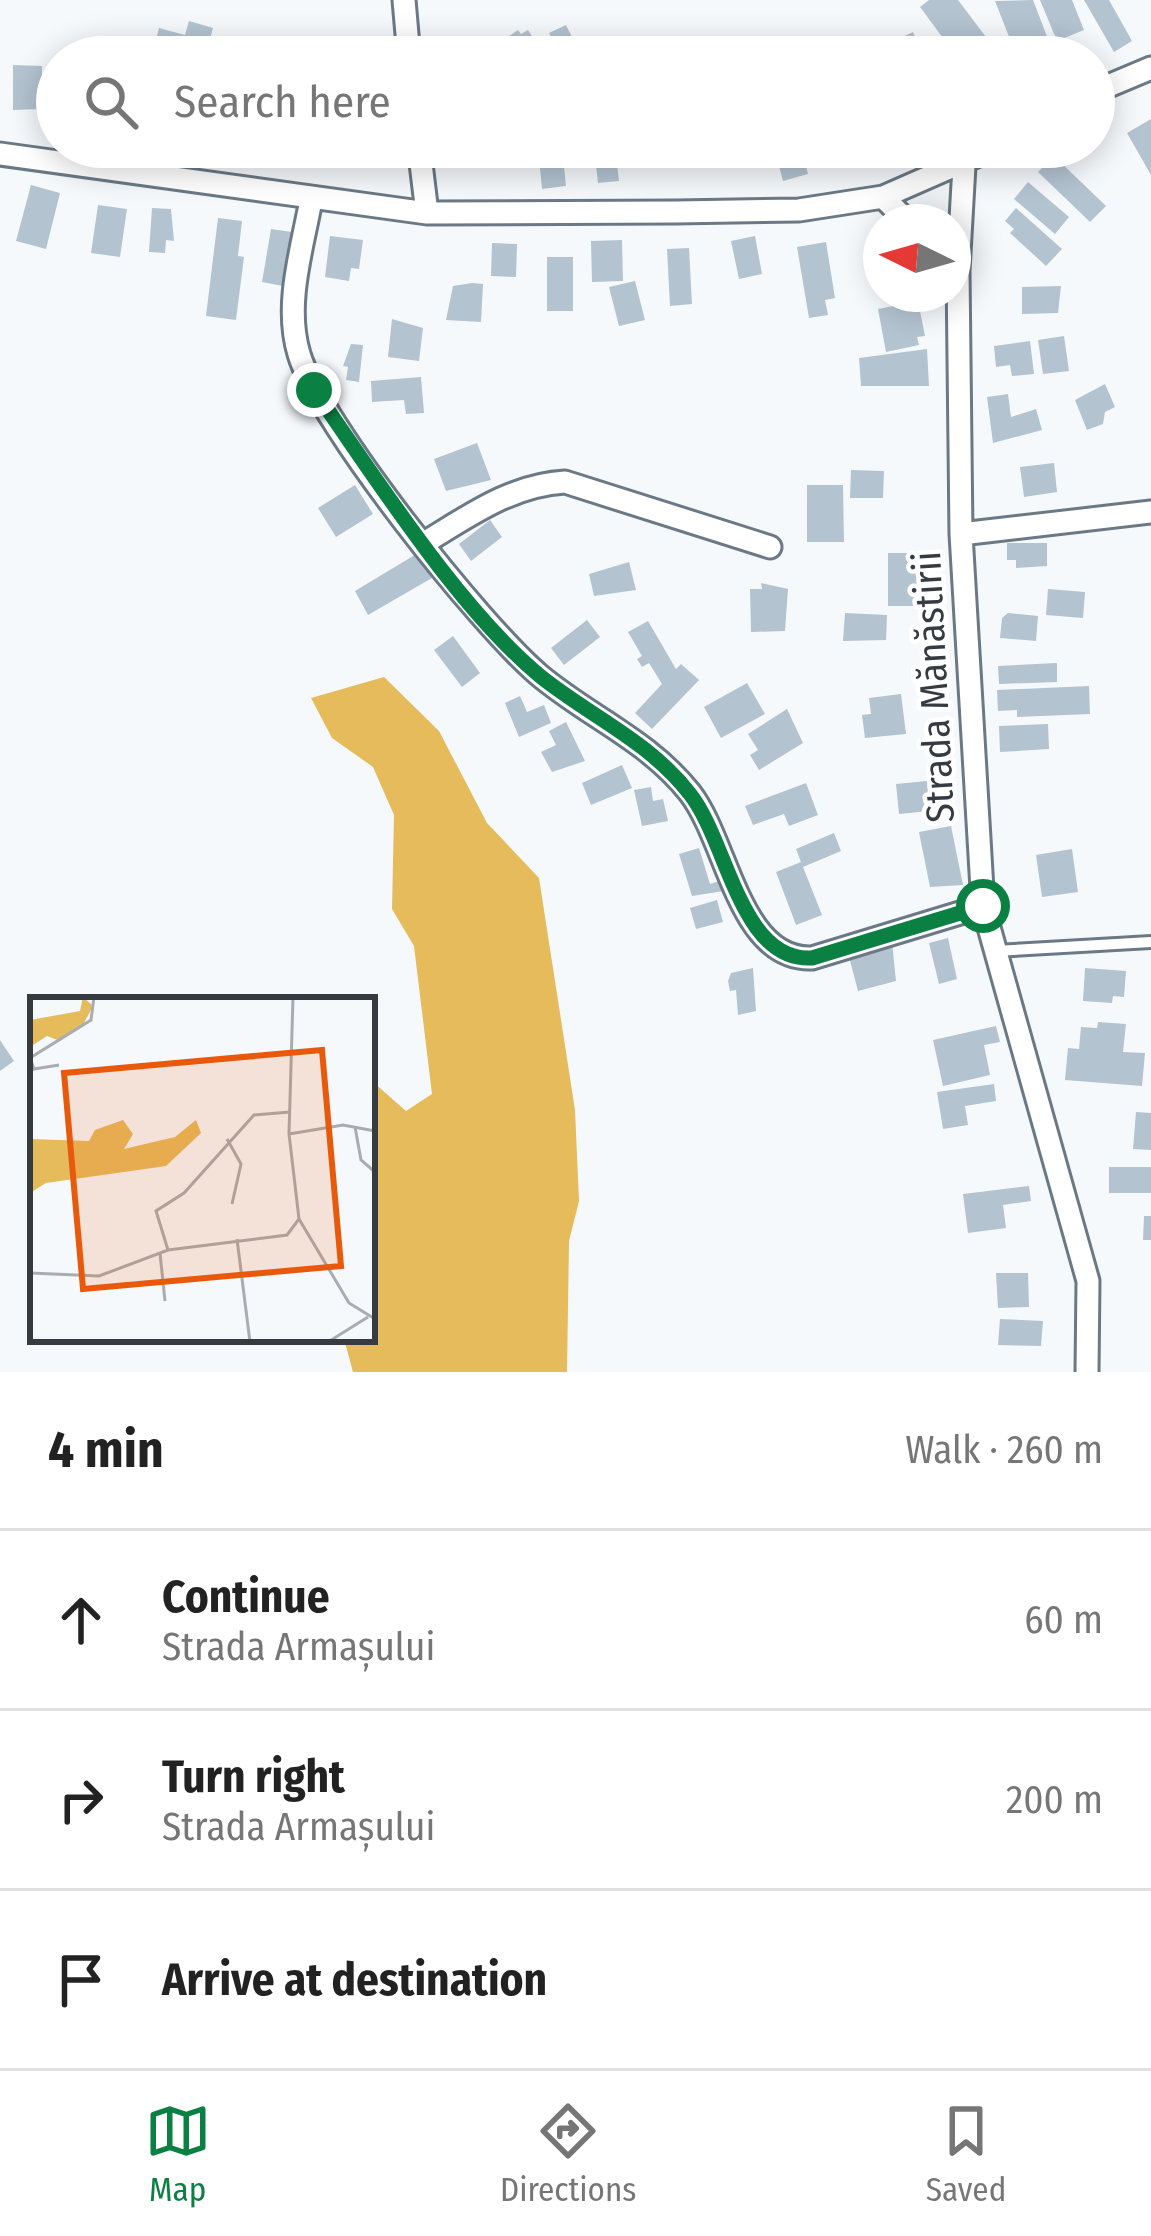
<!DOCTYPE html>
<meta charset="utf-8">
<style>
body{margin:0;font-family:"Fira Sans Condensed",sans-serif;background:#f6f6f6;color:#222}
.compass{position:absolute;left:863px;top:204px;width:108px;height:108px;border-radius:50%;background:#fff;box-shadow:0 6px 30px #0003;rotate:275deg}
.stop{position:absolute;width:36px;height:36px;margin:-27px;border:9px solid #0b8043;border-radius:50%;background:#fff}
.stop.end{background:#0b8043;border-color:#fff;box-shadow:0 3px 12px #0008}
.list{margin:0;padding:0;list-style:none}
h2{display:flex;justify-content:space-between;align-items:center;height:156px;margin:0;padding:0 48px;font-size:51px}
h2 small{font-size:39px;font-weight:400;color:#767676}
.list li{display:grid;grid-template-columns:78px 1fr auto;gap:36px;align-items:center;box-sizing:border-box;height:180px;padding:0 48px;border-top:3px solid #e0e0e0}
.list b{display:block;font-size:45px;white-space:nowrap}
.list p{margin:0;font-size:39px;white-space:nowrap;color:#767676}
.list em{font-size:39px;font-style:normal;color:#767676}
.icon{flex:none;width:66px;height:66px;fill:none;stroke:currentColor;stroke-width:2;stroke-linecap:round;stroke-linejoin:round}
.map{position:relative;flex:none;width:1151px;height:1372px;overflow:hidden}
.search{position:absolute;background:#fff;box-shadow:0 6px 30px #0003;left:36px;right:36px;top:36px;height:132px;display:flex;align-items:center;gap:30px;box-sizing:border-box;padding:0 42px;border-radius:66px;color:#767676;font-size:45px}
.sheet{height:696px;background:#fff}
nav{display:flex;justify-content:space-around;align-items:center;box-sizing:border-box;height:168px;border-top:3px solid #e0e0e0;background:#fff;font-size:33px;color:#767676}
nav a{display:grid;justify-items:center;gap:6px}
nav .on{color:#0b8043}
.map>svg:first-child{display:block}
</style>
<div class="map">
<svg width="1151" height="1372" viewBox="0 0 1151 1372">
<rect width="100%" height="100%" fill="#f6f9fc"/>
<!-- forest -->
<path fill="#e5bb5b" d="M384,677l55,54 48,92 52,55 36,232 4,91 -10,40 -2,131h-214l-9,-33h28v-258l34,30 26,-17 -18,-148 -22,-37 2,-94 -21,-48 -41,-29 -21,-40z"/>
<!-- building -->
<path fill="#b3c3d0" d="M929,0h29l28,37 -29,20 -37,-50z
M1033,0l15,39 -33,13 -20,-51z
M1040,0h32l12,30 -27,11z
M1084,0h25l23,41 -18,11z
M189,21l24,7 -8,29h-104l6,-17 45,15 7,-27 26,7z
M566,25l16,32h-21l-12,-24z
M518,30l3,4 7,-4 18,27h-40l-3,-17z
M913,32l11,25h-31l-6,-13z
M13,65l29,1v43l-29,1z
M1151,119v56l-24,-42z
M296,147h25l-1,9 -24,-2z
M538,147h24l4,39 -24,3z
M594,147h21l4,34 -21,2z
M774,147h27l7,27 -25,7z
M1054,156l52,50 -16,16 -52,-50z
M1028,182l41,35 -14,17 -41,-35z
M31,185l29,8 -14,56 -30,-8z
M98,205l29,4 -7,48 -29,-4z
M152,208l19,1 3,32 -8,-1 -1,13 -16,-1z
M1016,208l46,41 -16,17 -36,-33 4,-4 -9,-8z
M218,218l24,3 -4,35 6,1 -8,63 -30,-4z
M271,229l21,3 -9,54 -21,-4z
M330,236l33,4 -4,29 -8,-1 -2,13 -24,-4z
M755,236l7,38 -23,5 -8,-38z
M622,240l1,41 -31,1 -1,-41z
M826,242l9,56 -10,2 3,15 -19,3 -12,-71z
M492,243l25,1 -1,33 -25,-1z
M689,248l3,56 -22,2 -3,-57z
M547,257h26v54h-26z
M635,281l10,39 -26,6 -10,-39z
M472,283l11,1 -2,38 -35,-2 7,-34z
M1061,286l-3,27 -36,1v-27z
M918,301l7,35 -8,1 2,8 -33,7 -8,-43z
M392,319l31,9 -4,33 -31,-4z
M1064,336l5,35 -26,3 -5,-34z
M1030,341l4,33 -22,2 -2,-11 -14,2 -2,-21z
M351,344l12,1 -4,37 -13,-2 2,-13 -5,-1z
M927,349l2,37h-68l-2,-28z
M421,377l3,36 -18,1 -2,-14 -32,2 -1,-21z
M1105,384l10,23 -10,5 -2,12 -16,6 -12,-30z
M1008,394l3,23 25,-8 6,21 -49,13 -6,-46z
M477,443l14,37 -45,11 -12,-32z
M1054,463l3,29 -33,5 -4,-30z
M851,470l33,1 -1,27h-33z
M355,485l18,29 -37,23 -18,-29z
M807,485h36l1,57h-37z
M490,520l12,17 -31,24 -12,-17z
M1007,543h40v23l-31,2v-8h-9z
M418,553l14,25 -64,37 -13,-24z
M888,553h34l-1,53h-33z
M629,562l7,28 -42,6 -5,-22z
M761,583l27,6 -3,42 -34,1 -1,-43h12z
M1048,589l37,3 -2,26 -37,-3z
M845,613l42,2 -1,25 -43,1z
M1008,613l30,3 -2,25 -36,-3 2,-20z
M587,620l13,17 -36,28 -13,-17z
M648,621l28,48 5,-5 18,16 -47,49 -17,-16 27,-29 -13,-21 -7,4 -5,-8 5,-3 -14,-24z
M453,636l27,37 -18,14 -28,-37z
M1057,663v19l-58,2 -1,-18z
M747,683l18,31 -44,24 -17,-31z
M1089,686l1,28 -73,3v-7l-19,1 -1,-21z
M901,694l5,40 -41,4 -3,-23 9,-1 -2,-16z
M520,696l7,16 17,-7 7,18 -32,14 -14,-34z
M787,709l16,34 -44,27 -9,-15 8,-5 -10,-16z
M566,722l19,39 -33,11 -11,-20 15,-7 -7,-14z
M1048,724l1,25 -49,3 -1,-26z
M622,765l10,23 -41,17 -9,-22z
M937,780l3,30 -41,4 -3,-30z
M806,783l12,32 -29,11 -5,-12 -31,11 -8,-19z
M651,787l2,14 10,-2 5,22 -26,5 -8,-36z
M951,826l12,59 -33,2 -11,-55z
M834,833l7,18 -38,16 19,48 -26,10 -20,-53 25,-10 -5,-13z
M699,848l11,36 16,-5 4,11 -38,6 -13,-42z
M1072,849l6,43 -36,5 -6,-42z
M717,900l6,22 -27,7 -6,-21z
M948,938l9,41 -18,5 -10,-41z
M892,942l4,39 -38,10 -10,-38z
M753,968l3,43 -18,4 -2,-25 -6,1 -2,-10 3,-8z
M1085,968l41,3 -2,26 -11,-1 -1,7 -29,-2z
M1098,1022l28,2 -3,28 22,1 -3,33 -77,-6 3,-32 11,1 2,-22 16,1z
M996,1026l4,16 -16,3 6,30 -47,11 -10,-46z
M0,1040l14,21 -14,10z
M994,1084l2,17 -31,5 3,19 -25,4 -6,-37z
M1136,1112l15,1v37l-18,-1z
M1109,1167h42v26h-42z
M1029,1186l2,15 -28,4 3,23 -38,5 -5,-39z
M1144,1216h7v24h-8z
M996,1273h32l1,34 -31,1z
M1000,1319l43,2 -2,25 -43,-1z"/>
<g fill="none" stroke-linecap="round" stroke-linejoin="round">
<defs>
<path id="lane" d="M995,951l156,-9"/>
<path id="street" d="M404,0l5,57
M1094,92l57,-24
M419,147l8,66
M0,154l427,59 249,-1 123,-2 84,-13 114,-50
M883,197l25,25
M311,200c-9,49 -27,105 -12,154 20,69 182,272 240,321 50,42 109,65 151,118 38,49 49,168 122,165l171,-52
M953,266l5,5 3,263 22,372 105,375 -1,91
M958,271l6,-105
M961,534l190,-22
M424,543c45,-27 87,-58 141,-61l205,65"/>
</defs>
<!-- lane casing -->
<use href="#lane" stroke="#6a7985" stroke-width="16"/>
<!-- street casing -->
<use href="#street" stroke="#6a7985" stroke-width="27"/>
<!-- lane -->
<use href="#lane" stroke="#fff" stroke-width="10"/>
<!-- street -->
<use href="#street" stroke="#fff" stroke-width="21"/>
</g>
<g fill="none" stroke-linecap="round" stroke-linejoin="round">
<!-- route -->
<path stroke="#0b8043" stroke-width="15" d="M314,390c62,88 144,218 226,286 51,41 109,65 150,118 38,48 50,168 122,164l171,-52"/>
</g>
<g text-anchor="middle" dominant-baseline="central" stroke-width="9" stroke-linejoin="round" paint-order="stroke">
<!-- street labels -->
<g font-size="39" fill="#353b41" stroke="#fff">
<text transform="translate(934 687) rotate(-93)">Strada Mănăstirii</text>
</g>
</g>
<!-- overview -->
<g transform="translate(30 997)">
<rect width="345" height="345" fill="#f6f9fc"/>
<path d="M53,0l10,9 -9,17 -24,18 -13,-5 -17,11v-27l50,-9zM93,123l10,14 -9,15 51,-12 21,-17 5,13 -35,33 -120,17 -16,10v-54l59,2 6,-11z" fill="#e5bb5b"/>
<path fill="none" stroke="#a9adb1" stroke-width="3" d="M263,0l-4,137 10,85 50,84 26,16M29,68l-25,4 -4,-11 61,-38 3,-23M325,130l6,33 14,12M259,137l54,-9 32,6M197,142l14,25 -9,40M207,242l13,103M138,253l-12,-39 28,-18 70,-78 36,-3M130,256l5,48M0,276l69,3 69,-26 119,-15 12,-16M298,345l40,-25"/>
<path fill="#e8590c" fill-opacity="0.15" stroke="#e8590c" stroke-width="6" d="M292,53l19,216 -258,23 -19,-216z"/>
<rect width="345" height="345" fill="none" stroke="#353b41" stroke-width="6"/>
</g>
</svg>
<svg class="compass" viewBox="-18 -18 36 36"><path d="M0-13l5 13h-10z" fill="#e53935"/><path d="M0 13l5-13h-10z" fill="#767676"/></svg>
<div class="stop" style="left:983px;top:906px"></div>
<div class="stop end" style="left:314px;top:390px"></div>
<div class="search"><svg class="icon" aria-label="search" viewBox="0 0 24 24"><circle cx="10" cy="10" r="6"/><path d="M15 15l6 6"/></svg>Search here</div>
</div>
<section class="sheet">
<h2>4 min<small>Walk · 260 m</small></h2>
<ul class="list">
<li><svg class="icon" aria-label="ahead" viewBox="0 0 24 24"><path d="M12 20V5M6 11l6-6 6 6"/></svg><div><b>Continue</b><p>Strada Armașului</p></div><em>60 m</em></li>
<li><svg class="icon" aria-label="right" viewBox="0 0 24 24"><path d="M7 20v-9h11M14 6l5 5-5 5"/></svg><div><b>Turn right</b><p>Strada Armașului</p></div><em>200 m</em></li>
<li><svg class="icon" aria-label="arrive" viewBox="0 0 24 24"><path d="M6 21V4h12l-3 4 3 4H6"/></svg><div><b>Arrive at destination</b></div></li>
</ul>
</section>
<nav>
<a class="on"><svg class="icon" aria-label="map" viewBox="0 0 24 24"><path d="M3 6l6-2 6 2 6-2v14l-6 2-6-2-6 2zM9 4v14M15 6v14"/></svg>Map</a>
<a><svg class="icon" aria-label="directions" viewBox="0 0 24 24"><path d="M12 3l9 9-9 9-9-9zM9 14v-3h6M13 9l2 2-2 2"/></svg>Directions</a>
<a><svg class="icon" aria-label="saved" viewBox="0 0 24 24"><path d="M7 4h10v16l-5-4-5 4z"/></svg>Saved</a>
</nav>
